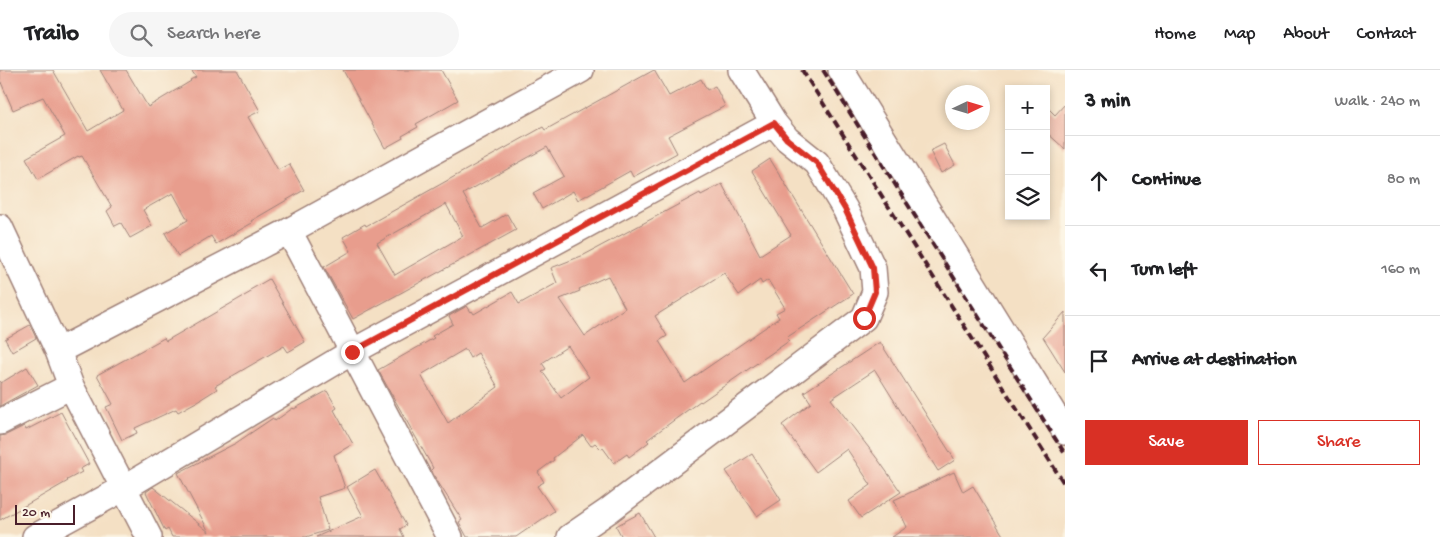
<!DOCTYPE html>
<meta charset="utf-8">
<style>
body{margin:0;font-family:"Gochi Hand",sans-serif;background:#f6f6f6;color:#202124}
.controls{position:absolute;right:15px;top:15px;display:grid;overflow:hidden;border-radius:0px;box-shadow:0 2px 8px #0003}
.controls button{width:45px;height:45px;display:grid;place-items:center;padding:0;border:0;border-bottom:1px solid #e0e0e0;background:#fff;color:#202124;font:25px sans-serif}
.compass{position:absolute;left:945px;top:15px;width:45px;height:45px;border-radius:50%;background:#fff;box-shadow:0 2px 8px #0003;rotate:86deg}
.scale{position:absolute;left:15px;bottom:12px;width:60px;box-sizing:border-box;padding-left:5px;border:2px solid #4a1f2b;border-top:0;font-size:14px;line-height:18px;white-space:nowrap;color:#4a1f2b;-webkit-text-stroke:4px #fcf5e5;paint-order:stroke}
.stop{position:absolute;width:15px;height:15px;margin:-11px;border:4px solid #d93025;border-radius:50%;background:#fff}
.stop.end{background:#d93025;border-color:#fff;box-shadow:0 1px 5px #0008}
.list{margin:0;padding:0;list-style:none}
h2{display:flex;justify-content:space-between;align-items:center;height:65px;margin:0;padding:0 20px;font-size:21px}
h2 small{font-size:16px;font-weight:400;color:#757577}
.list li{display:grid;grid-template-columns:32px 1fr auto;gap:15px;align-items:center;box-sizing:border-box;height:90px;padding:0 20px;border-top:1px solid #e0e0e0}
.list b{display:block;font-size:19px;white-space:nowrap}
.list em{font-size:16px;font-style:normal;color:#757577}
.actions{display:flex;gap:10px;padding:15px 20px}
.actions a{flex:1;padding:11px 0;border:1px solid #d93025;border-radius:0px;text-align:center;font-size:18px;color:#d93025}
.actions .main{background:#d93025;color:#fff}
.icon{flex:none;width:28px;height:28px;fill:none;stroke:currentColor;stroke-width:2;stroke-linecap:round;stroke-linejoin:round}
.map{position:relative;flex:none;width:1065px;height:467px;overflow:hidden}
header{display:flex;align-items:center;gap:30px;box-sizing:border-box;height:70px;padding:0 25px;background:#fff;border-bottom:1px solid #e0e0e0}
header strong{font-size:24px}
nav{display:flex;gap:28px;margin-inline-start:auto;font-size:18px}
.search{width:350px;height:45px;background:#f6f6f6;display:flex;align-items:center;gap:12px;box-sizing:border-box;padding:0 18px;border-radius:28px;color:#757577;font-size:19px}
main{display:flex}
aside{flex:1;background:#fff}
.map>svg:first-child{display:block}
</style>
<header>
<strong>Trailo</strong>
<div class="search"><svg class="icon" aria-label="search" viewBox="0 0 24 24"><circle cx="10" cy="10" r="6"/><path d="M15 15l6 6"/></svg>Search here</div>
<nav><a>Home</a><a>Map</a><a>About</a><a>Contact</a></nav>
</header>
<main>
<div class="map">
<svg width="1065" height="467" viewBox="0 0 1065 467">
<rect width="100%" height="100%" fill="#fcf5e5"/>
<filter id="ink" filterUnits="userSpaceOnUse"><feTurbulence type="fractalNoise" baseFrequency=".02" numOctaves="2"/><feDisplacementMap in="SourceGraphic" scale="10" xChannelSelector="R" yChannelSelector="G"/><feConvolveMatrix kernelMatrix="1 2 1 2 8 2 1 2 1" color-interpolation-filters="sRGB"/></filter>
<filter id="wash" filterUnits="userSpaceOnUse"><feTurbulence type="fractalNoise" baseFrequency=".0096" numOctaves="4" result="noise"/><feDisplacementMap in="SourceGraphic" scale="20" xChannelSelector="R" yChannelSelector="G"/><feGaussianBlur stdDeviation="1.12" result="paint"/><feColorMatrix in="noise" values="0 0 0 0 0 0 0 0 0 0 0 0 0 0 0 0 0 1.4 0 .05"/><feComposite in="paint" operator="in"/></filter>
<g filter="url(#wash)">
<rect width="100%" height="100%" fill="#f4e0c4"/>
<g id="blocks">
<!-- building -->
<path fill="#e89d8d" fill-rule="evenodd" d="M0,0h53l35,61 35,-21 -23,-40h26l22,37 43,-26 -1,-1 6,-3 -5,-7h46l23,41 -12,6 30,53 11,-6 15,26 -53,31 1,2 -36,21 -5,-8 -33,20 -13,-23 23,-13 -15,-27 -30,17 9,16 -22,12 -9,-15 -6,3 -8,-15 5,-4 -30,-51 -3,1 -1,-1 -40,23 -12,-21 39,-22 -22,-39 -30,13 -13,-30z
M343,0h98l17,30 -42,24 2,3 -16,9 1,2 -18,10z
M654,0l15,26 32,-17 6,11 8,-4 10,20 -57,30 9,17 -44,24 -3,-6 -52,29 -5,-9 -31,18 -9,-16 31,-17 -17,-29 -79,44 -5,3 19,34 25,-14 9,16 -163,89 -29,-52 27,-16 -8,-14 22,-13 1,2 177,-99 2,3zM446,134l17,32 -68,39 -18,-32z
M1065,34v45l-19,-17v-26l9,9z
M944,74l11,21 -14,8 -11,-22z
M770,89l83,135 -67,44 3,3 -88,61 -1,-1 -53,39 2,2 -20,15 -2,-3 -13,9 -11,-15 -2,1 -6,-6 -4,3 -8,-11 -30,23 1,2 -16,12 6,10 -7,4 17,25 -38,26h-49l-8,-15 3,-2 -26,-41 -5,-9 2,-2 -55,-98 56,-32 -2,-2 21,-12 -4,-8 18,-10 4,6 1,-1 2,3 38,-22 7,12 38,-21 -6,-15 33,-13 116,-62 1,2 21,-11 38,71 31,-20 -39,-64zM724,203l15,22 21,-15 2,4 6,-4 17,28 -9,5 3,5 -94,65 -26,-42 8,-5 -12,-20zM608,206l17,32 -40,28 -25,-37 20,-8 -1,-2zM568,276l21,31 -28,21 -19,-27 4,-2 -4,-6zM465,279l5,9 8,-5 20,34 -50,36 -27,-48z
M269,209l36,63 -17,10 -4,-6 -69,40 2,3 -19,12 -20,11 -2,-3 -41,19 2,5 -15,7 -16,-33 7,-3 -16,-29 67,-37 2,3 85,-49 -1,-2z
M1065,242v60l-22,-35z
M30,255l6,13 -24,14 -7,-13z
M880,272l75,118 -17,11 -63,-101 -44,29 48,62 22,31 -40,26 -12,-17 22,-16 -24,-36 -31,23 -34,-47 29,-22 -7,-11z
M27,297l11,18 -38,21v-25l1,2z
M327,321l10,17 -3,2 19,34 -19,11 11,33 -27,9 10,33 -22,7h-134l-4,-8 -3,2 -19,-39 7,-5 56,45 -31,-59 58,-30 37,-25 2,3 18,-13 1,1z
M61,342l28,52 -9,5 2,3 -15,8 1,1 -68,39v-84l6,-1 18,-9 2,4z
M752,384l29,46 -24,16 -31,-45z
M375,400l31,55 -6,4 4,8h-88l47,-21 -16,-29z
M954,402l9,20 10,-6 31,51h-112l15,-10 -13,-27z
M640,443l14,24h-32l-6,-11z"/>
</g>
</g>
<g filter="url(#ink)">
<use href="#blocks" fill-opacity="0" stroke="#9f8078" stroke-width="1"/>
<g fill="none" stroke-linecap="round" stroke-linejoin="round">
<defs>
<path id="minor" d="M741,0l33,53
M841,0l224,362
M0,157l58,124 13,35 78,151
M289,161l161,306
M58,281l231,-120 292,-161
M0,352l71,-36
M35,467l89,-49 228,-136 422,-229 13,16 30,24 28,46 28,59 2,24 -11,26 -256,193 -38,26"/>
</defs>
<!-- minor casing -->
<use href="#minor" stroke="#9f8078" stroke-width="28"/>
<!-- minor -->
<use href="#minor" stroke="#fff" stroke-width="25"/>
<!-- rail -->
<path stroke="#4a1f2b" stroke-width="4" stroke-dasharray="8 4" stroke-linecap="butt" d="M802,0l263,415
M823,0l242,384"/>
</g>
</g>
<g fill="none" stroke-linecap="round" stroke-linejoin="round" filter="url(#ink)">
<!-- route -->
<path stroke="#d93025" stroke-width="6" d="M352,282l422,-229 13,16 30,24 28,46 28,59 2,24 -11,26"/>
</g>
</svg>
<div class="controls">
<button>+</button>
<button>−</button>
<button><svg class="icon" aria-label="layers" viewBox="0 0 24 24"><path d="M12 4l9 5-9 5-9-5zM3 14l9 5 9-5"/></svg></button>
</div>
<svg class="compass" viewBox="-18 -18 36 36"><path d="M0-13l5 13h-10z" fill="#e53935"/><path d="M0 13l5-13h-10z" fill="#757577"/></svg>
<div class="scale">20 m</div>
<div class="stop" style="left:864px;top:248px"></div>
<div class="stop end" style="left:352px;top:282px"></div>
</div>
<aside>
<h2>3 min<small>Walk · 240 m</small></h2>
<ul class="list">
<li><svg class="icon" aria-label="ahead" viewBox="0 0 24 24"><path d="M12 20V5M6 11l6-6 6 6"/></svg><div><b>Continue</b></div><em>80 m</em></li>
<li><svg class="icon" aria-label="left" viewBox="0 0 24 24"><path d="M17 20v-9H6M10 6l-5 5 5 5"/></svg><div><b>Turn left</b></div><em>160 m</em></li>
<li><svg class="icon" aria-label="arrive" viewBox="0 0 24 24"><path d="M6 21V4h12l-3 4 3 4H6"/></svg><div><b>Arrive at destination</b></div></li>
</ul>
<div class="actions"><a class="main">Save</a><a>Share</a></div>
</aside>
</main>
